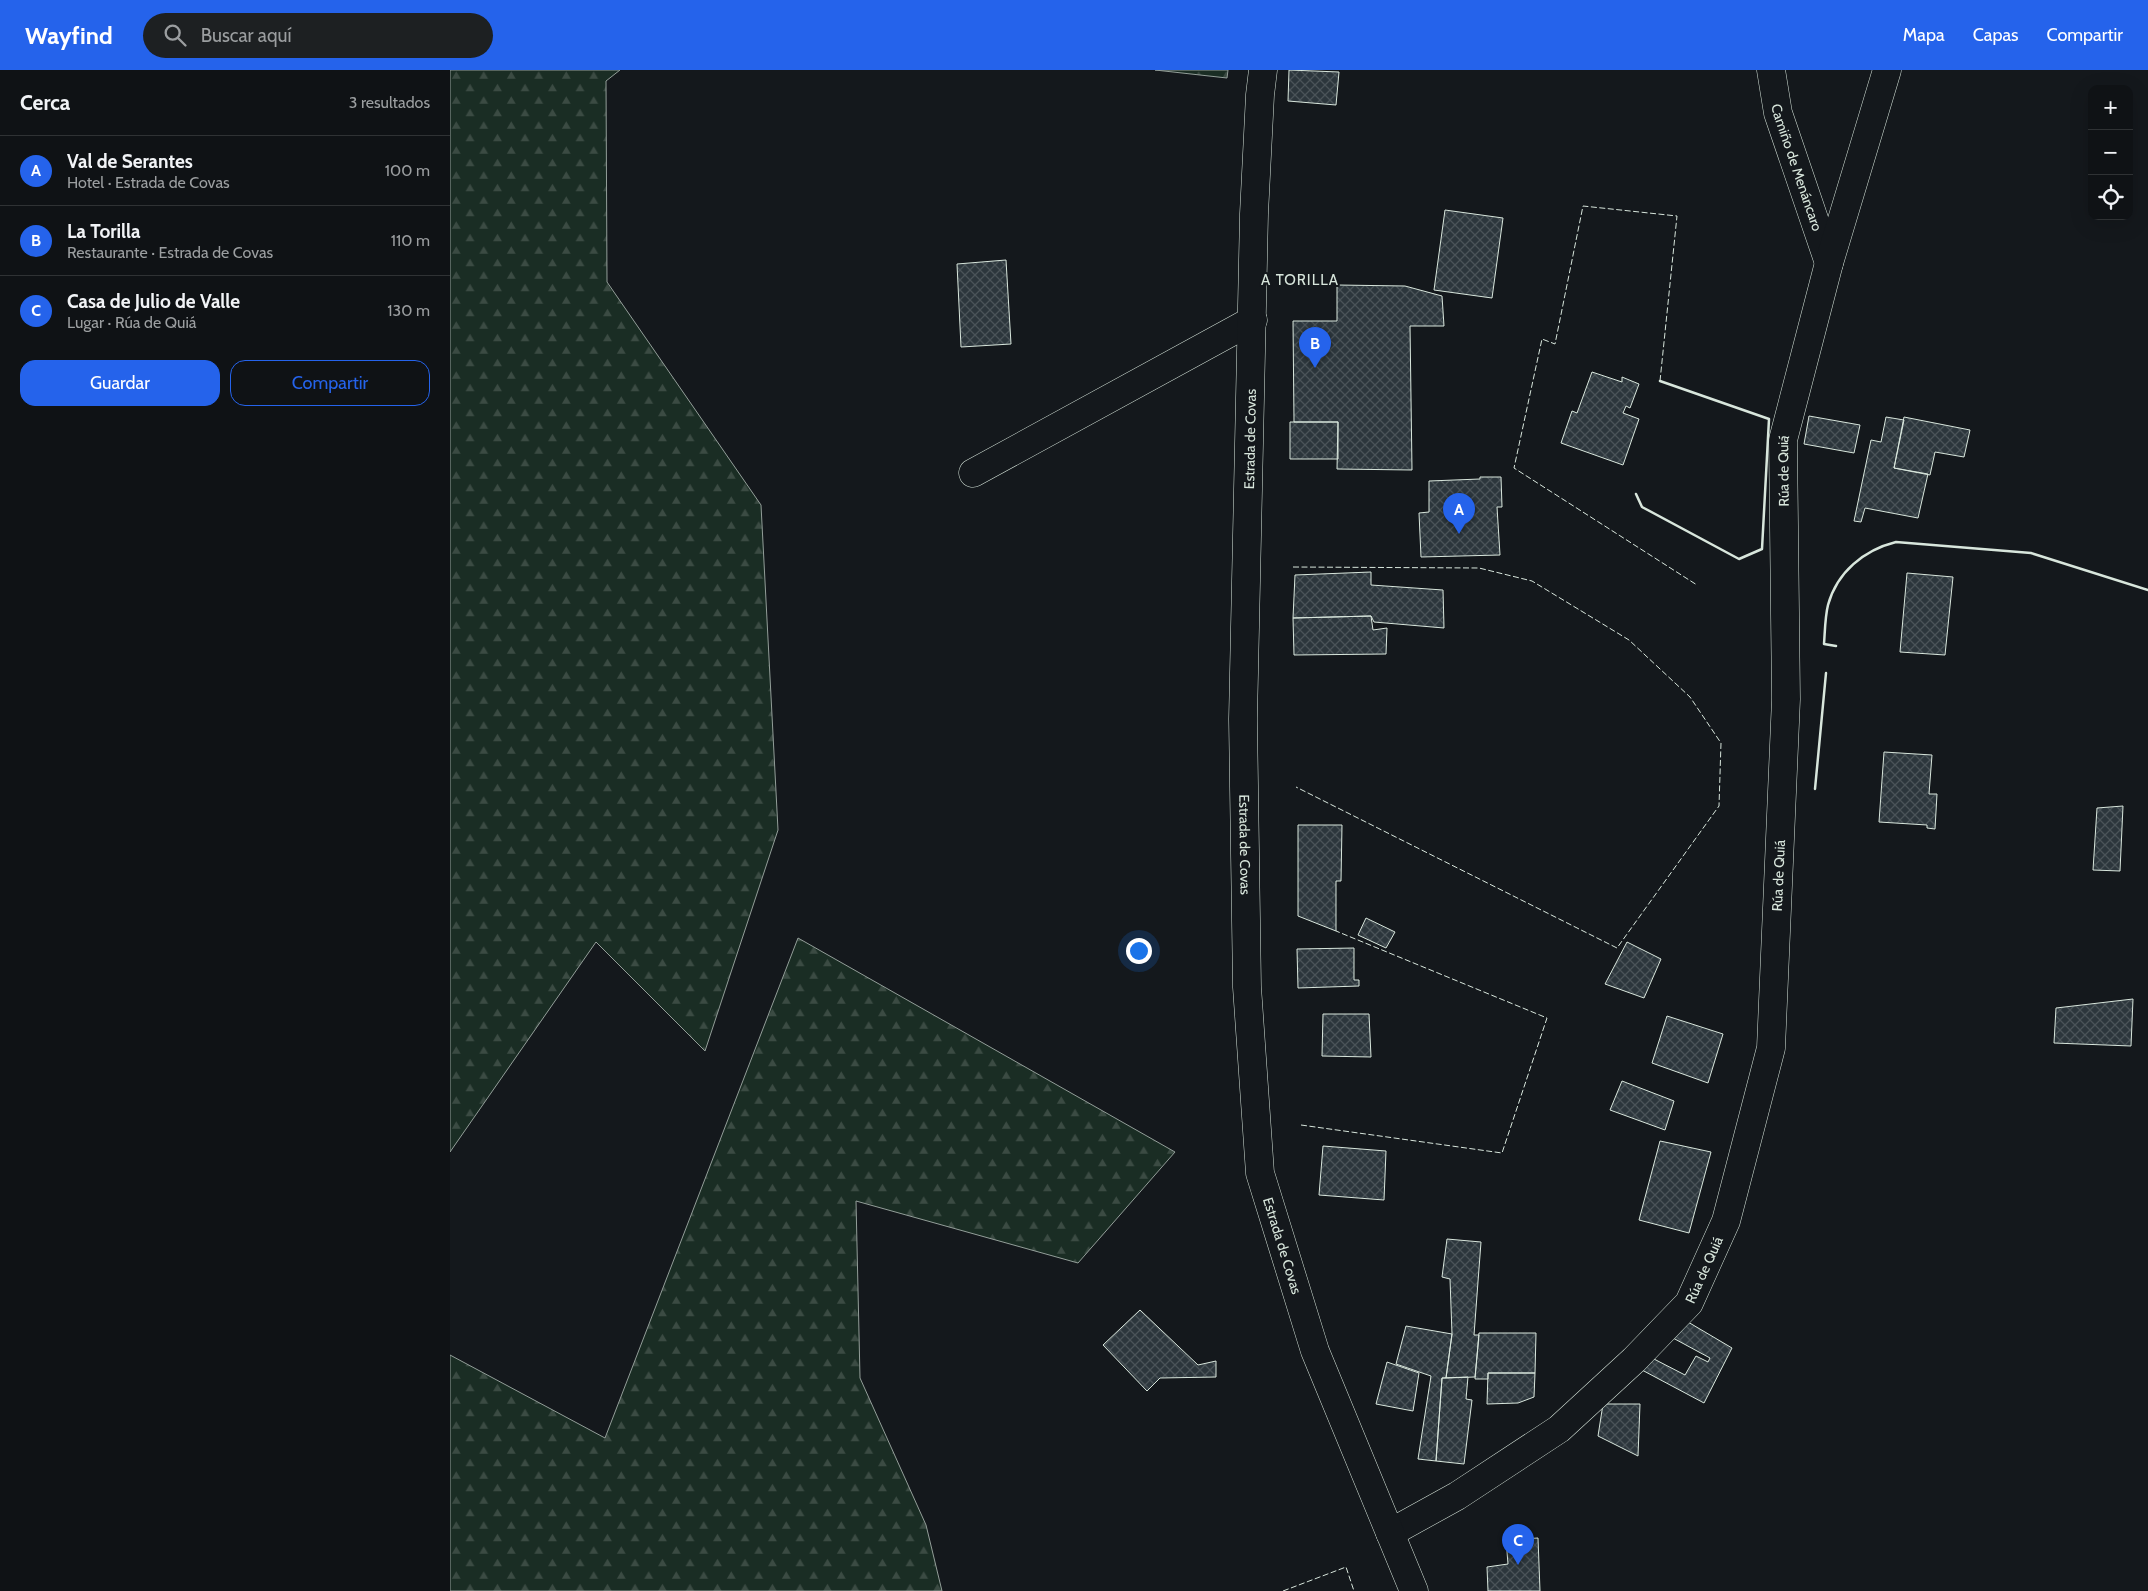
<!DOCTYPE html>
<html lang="es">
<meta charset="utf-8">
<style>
body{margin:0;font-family:Cabin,sans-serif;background:#1d2022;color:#f1f3f6}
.controls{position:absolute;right:15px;top:15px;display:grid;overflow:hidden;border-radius:10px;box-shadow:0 5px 20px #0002}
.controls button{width:45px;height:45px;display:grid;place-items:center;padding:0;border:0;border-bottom:1px solid #2f3234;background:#0f1215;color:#f1f3f6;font:25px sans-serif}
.you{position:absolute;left:688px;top:880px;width:18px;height:18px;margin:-12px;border:4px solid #fff;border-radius:50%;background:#1a73e8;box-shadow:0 0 0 8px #1a73e833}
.badge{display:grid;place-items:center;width:32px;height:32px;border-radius:50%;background:#2563eb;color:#fff;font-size:16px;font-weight:700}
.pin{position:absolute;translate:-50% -41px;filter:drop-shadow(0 1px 2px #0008)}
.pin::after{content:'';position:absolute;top:26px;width:18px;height:15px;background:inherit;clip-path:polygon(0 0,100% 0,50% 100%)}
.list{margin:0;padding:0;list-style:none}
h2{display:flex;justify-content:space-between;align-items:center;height:65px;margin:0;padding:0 20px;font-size:21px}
h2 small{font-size:16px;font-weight:400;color:#9b9ea0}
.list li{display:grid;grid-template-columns:32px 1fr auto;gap:15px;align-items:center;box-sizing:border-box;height:70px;padding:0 20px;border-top:1px solid #2f3234}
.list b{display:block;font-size:19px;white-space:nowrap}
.list p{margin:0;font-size:16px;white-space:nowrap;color:#9b9ea0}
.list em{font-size:16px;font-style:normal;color:#9b9ea0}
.actions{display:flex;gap:10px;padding:15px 20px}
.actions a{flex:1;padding:11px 0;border:1px solid #2563eb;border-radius:15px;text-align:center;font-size:18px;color:#2563eb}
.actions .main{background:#2563eb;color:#fff}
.icon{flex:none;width:28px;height:28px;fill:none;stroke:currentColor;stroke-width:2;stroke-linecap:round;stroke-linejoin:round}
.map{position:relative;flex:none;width:1698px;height:1521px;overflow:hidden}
header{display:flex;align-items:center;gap:30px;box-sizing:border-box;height:70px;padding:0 25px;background:#2563eb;color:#fff}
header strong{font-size:24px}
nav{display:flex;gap:28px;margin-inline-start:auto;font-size:18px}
.search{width:350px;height:45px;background:#1d2022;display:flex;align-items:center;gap:12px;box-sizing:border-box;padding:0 18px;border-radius:28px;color:#9b9ea0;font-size:19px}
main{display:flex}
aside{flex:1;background:#0f1215}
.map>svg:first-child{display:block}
</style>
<header>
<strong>Wayfind</strong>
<div class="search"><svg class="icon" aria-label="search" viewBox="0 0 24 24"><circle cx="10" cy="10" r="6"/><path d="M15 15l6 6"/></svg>Buscar aquí</div>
<nav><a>Mapa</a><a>Capas</a><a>Compartir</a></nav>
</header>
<main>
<aside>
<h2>Cerca<small>3 resultados</small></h2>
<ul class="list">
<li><span class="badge">A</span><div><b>Val de Serantes</b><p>Hotel · Estrada de Covas</p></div><em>100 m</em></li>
<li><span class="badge">B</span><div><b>La Torilla</b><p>Restaurante · Estrada de Covas</p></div><em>110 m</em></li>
<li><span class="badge">C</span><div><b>Casa de Julio de Valle</b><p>Lugar · Rúa de Quiá</p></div><em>130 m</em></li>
</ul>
<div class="actions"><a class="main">Guardar</a><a>Compartir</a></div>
</aside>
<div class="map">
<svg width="1698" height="1521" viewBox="0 0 1698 1521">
<defs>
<pattern id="forest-firs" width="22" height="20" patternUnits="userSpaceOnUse" patternTransform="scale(1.25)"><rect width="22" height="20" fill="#1a2d24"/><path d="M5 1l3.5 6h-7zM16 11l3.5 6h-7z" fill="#3b4b43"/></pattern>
<pattern id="building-cross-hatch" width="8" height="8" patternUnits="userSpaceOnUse" patternTransform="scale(1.25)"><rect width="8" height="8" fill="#2c363c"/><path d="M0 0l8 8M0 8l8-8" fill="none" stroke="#4a5358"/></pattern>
</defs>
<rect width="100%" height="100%" fill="#14181c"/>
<!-- forest -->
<path fill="url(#forest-firs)" stroke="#939e99" d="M0,0h170l-14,11 1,201 154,223 17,325 -73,221 -109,-109 -146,210z
M705,0h73l-1,8z
M348,868l377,214 -97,111 -222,-62 4,177 66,147 16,66h-492v-236l155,83z"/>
<!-- building -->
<path fill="url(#building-cross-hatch)" stroke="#d8e6dc" d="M839,0l50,2 -3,33 -48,-4z
M995,140l58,8 -11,80 -58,-8z
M556,190l5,84 -50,3 -4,-83z
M887,215l68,1 37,10 2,30h-34l2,144 -75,-1 1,-47h-44l-1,-101h44z
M1142,302l30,10v-5l17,7 -9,24 -4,-2 -3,7 16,6 -16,46 -62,-22 11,-32 5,2z
M1359,346l51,9 -6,28 -50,-9z
M1436,347l18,3 -10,48 34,6 -10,44 -53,-10 -4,14 -7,-1 17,-81 10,2z
M1454,347l66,13 -6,27 -29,-5 -5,23 -36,-7z
M840,352h48v37h-48z
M1030,407h21l1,30h-5l3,48 -79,2 -2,-44 10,-1v-31l51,-2z
M921,502v13l72,5 1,38 -70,-6 -3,-6 -78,2 2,-43z
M1457,503l46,4 -8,78 -45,-3z
M921,546l2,14 14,-2 -1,26 -92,1 -1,-37z
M1434,682l48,3 -3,39h8l-2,35 -8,-1v-3l-48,-3z
M1673,736l-3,65 -27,-1 4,-62z
M848,755h44l-1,56h-5v50l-38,-15z
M916,848l29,14 -9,16 -28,-13z
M1177,872l34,17 -17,39 -39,-14z
M904,878v32h5v6l-61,2 -1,-39z
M1683,929l-2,47 -77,-3 2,-35z
M873,944h46l2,43 -49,-1z
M1217,946l56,18 -15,49 -56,-20z
M1172,1011l52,20 -9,29 -55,-20z
M1210,1071l51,11 -22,81 -50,-13z
M873,1076l63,5 -2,49 -65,-5z
M997,1169l34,3 -7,93h5l-4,42 -29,1 6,-44 -2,-55 -8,-2z
M690,1240l58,55 18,-4v16l-56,1 -13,13 -44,-46z
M1238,1252l44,26 -28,55 -62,-33 10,-12 33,17 11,-19 12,6 2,-4 -37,-20z
M956,1256l46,8 -6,44h-4l-6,83 -18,-2 13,-83 -35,-12z
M1029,1263h57l-1,40h-47v6h-13z
M937,1292l32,11 -6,38 -37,-7z
M1038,1303h47l-1,24 -16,6 -31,1z
M1018,1307l-2,22 6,1 -8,64 -28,-3 6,-83z
M1153,1334h37l-2,52 -40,-20z
M1088,1468l2,53h-52l-1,-24 21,-3 -2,-24z"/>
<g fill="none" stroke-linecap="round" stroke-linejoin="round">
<defs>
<g id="street">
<path id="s1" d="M1321,0l7,43 51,150"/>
<path d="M523,403l280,-153"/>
<path id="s2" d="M940,1463l67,-37 102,-67 75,-69 55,-57 37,-82 45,-173 15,-349 -3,-259 46,-177 58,-193"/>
</g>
<g id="secondary">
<path id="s3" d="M813,0l-3,25 -6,119 -11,505 4,268 13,186 55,178 99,240"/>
</g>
</defs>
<!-- street casing -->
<use href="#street" stroke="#d8e6dc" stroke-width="29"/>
<!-- secondary casing -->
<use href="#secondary" stroke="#d8e6dc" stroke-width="29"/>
<!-- street -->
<use href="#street" stroke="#14181c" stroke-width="28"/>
<!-- secondary -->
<use href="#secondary" stroke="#14181c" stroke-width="28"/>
<!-- fence -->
<path stroke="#d8e6dc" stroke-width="1" stroke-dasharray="6 2.5" stroke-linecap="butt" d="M1210,311l17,-165 -94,-10 -28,138 -13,-5 -28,129 183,117
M843,497l186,1 53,13 97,59 61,57 31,46 -2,63 -102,142 -321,-161
M851,1055l201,28 45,-135 -211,-87
M833,1521l63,-24 8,24"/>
<!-- wall -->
<path stroke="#d8e6dc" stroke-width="2.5" d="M1186,424l6,13 97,52 23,-10 7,-130 -109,-38
M1386,576l-12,-2c1,-13 1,-27 4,-39 9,-33 36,-55 68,-63l135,11 117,37
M1365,719l11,-116"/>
</g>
<g text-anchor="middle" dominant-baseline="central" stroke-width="4" stroke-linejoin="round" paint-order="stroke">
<!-- street labels -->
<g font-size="14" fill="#d8e6dc" stroke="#14181c">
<text stroke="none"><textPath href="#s1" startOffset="101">Camiño de Menáncaro</textPath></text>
<text transform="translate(800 369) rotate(-89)">Estrada de Covas</text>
<text stroke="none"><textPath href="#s2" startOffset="1226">Rúa de Quiá</textPath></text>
<text stroke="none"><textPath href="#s3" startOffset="775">Estrada de Covas</textPath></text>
<text stroke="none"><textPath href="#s2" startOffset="821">Rúa de Quiá</textPath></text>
<text stroke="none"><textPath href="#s3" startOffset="1180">Estrada de Covas</textPath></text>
<text stroke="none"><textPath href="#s2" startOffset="416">Rúa de Quiá</textPath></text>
</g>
<!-- neighbourhood labels -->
<g font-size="15" letter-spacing="1" fill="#d8e6dc" stroke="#14181c">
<text x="850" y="210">A TORILLA</text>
</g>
</g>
</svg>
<div class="controls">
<button>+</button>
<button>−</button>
<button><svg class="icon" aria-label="locate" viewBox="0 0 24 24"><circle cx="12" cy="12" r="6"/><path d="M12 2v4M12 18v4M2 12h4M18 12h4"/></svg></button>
</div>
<div class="you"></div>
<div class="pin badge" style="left:1009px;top:464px">A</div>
<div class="pin badge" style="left:865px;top:298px">B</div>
<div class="pin badge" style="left:1068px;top:1495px">C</div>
</div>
</main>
